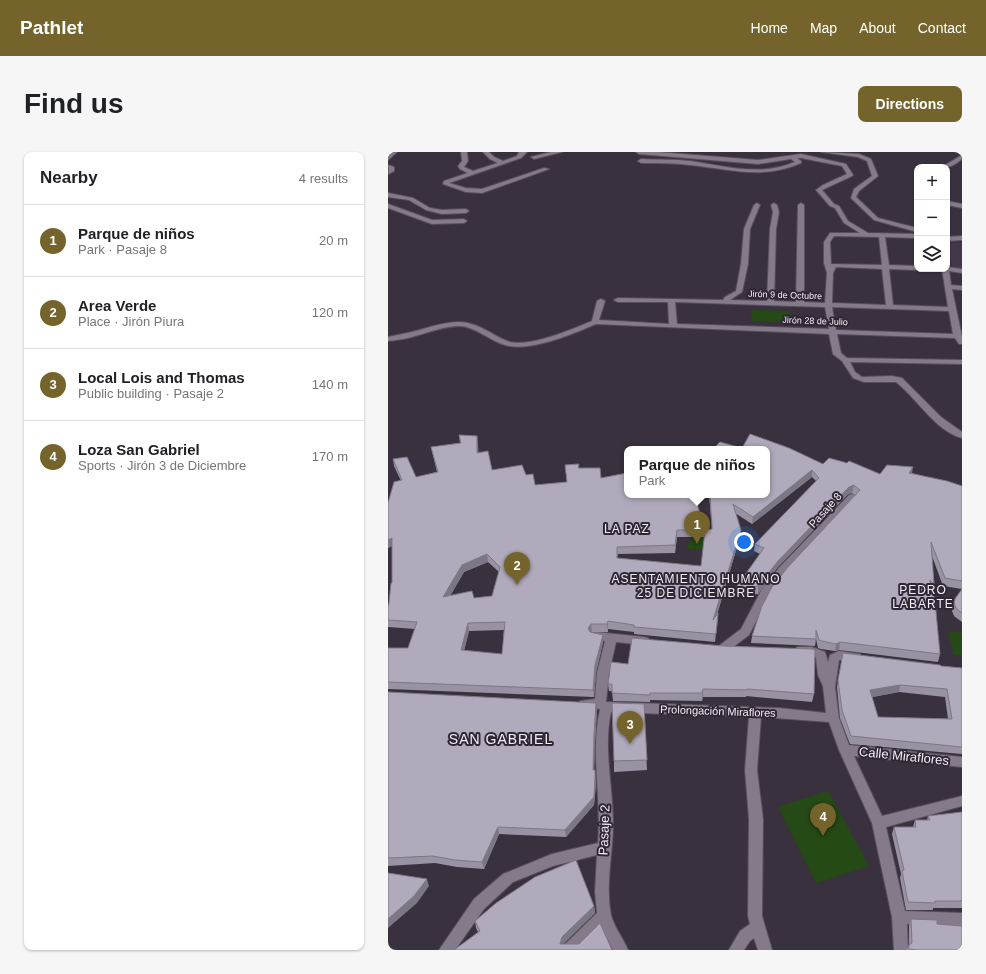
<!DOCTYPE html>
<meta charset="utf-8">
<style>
body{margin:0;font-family:Arial,sans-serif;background:#f6f6f6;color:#202124}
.controls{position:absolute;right:12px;top:12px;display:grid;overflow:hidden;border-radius:8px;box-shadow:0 1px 3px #0004}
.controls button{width:36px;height:36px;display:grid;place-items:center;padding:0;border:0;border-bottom:1px solid #e0e0e0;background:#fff;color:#202124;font:20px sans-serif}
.you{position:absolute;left:356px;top:390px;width:14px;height:14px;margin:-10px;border:3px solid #fff;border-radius:50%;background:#1a73e8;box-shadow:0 0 0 6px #1a73e833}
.badge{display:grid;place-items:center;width:26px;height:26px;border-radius:50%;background:#74632b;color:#fff;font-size:13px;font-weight:700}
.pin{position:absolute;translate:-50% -33px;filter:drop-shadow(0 1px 2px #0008)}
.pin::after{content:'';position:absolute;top:21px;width:14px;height:12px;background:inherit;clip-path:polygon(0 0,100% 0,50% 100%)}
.popup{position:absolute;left:236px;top:294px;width:146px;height:52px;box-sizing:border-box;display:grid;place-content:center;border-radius:8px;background:#fff;filter:drop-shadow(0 1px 3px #0005);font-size:13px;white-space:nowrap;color:#757577}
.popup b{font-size:15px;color:#202124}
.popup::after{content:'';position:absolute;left:50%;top:100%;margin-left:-8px;border:8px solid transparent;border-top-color:#fff}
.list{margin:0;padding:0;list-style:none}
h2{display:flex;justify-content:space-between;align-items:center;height:52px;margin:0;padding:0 16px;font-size:17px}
h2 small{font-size:13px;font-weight:400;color:#757577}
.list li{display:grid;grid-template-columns:26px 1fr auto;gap:12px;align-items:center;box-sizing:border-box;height:72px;padding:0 16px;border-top:1px solid #e0e0e0}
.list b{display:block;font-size:15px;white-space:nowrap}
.list p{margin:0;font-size:13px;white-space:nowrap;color:#757577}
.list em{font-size:13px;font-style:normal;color:#757577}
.icon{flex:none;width:22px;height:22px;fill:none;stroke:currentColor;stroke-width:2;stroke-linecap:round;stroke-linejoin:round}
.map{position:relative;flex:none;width:574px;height:798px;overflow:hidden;border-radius:8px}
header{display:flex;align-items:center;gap:24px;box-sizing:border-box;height:56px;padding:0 20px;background:#74632b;color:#fff}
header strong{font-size:19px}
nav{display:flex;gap:22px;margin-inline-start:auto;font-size:14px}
.intro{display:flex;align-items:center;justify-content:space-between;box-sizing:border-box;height:96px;padding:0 24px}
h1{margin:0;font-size:28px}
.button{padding:10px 18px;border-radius:8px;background:#74632b;color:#fff;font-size:14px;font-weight:700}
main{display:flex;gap:24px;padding:0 24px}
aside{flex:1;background:#fff;border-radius:8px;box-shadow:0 1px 3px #0004}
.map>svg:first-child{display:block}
</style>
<header>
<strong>Pathlet</strong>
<nav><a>Home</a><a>Map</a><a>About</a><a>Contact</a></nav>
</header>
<div class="intro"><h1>Find us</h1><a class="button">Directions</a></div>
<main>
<aside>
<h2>Nearby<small>4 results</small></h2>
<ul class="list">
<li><span class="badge">1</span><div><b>Parque de niños</b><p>Park · Pasaje 8</p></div><em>20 m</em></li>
<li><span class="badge">2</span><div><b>Area Verde</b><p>Place · Jirón Piura</p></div><em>120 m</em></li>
<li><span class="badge">3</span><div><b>Local Lois and Thomas</b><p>Public building · Pasaje 2</p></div><em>140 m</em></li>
<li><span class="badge">4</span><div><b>Loza San Gabriel</b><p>Sports · Jirón 3 de Diciembre</p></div><em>170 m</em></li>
</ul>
</aside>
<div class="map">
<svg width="574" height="798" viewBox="0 0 574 798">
<rect width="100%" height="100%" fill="#3a313e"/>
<!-- built -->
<path fill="#44374b" d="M559,90l15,1v25l-10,-1 -5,-16z"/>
<!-- green -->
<path fill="#254a15" d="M364,158l38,1 1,11 -40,-1z
M317,385l-1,12h-17l3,-10z
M560,479l14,1v24l-8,-1z
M440,639l41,75 -53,17 -38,-76z"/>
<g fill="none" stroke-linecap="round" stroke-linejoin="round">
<defs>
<path id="minor" d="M3,0h6l-9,8v-5z
M73,0h6l1,9 -4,6 9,4 25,-8 -8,-4 -7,-7h6l5,5 9,4 14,-5 2,-4h8l-6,6 -72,25 17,5 16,1 62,-21 5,1 -67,24 -16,-1 -23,-8 1,-3 24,-8 -8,-4 -2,-3 4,-5z
M163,0h11l-28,7 -3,-2z
M248,0h22l100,8 43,-6 45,10 7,11 -1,1 -30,14 12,14 5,2 9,15 20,12 49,1v4l-32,-1 4,28 28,1v3h3l-3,1 -28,-1 4,36 55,2 -6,-38h5v-2l15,2v4l-13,-2 2,14 11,1v4l-10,-1 10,48v7h-3l-4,-6 -118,-4 4,19 6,5 115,2v4l-112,-2 5,10 7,5 30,-1 10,2 39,39 21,15v6c-27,-7 -45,-40 -66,-56h-32l-11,-4 -11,-17 -9,-7 -4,-20 -233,-10c-23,10 -70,30 -94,20 -14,-5 -27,-17 -42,-18 -15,0 -30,6 -45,10 -9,3 -18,4 -27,5v-4c8,-2 16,-3 24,-5 16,-4 31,-10 47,-10 18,0 33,13 48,19 19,8 66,-12 85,-20l5,-20 4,-2 4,2 -6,19 70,4 -1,-22h-50l-4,-2 4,-2 105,2 2,-3 11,-6 5,-27 3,-35 10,-24 3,-2 3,2 -10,24 -2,35 -6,28 -12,8 37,1 3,-72 3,-17 -2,-7 3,-2 3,2 2,7 -3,17 -2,72 22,1 2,-97 3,-2 3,2v97l21,1 2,-30 -3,-10v-21l6,-9h30l-16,-10 -9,-15 -5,-2 -14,-16 7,-5 24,-11 -5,-8 -41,-8h-4l4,3v2c-39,17 -71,6 -111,2 -16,-2 -33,-2 -49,-2l-3,-2 3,-2c16,1 33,0 49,2 36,5 70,16 105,1l-4,-3 -33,5 -119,-10zM446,84l45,1 3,28 -51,-1 -1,-22zM448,115l46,2 4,36 -54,-2 1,-30zM287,150l150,5 4,22 -152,-5zM444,155l117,4 4,23 -117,-4z
M433,0l38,2 12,5 7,17 -19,15 -3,6 22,21 39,10v4l-43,-12 -23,-22 3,-9 18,-13 -5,-15 -9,-4z
M574,3v4c-9,7 -11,8 -20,8z
M0,13l6,2v4l-6,3 1,-5z
M0,41l25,5 17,10 12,2 24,-1 3,2 -3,2 -24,1 -16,-4 -17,-10 -21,-3z
M559,49l15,3v4l-15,-3z
M0,52l44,16 32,-1 3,2 -3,2 -32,1 -44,-16z
M574,84v4l-15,1v-4z
M464,342l3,1 2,2 -2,2 -69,74 -16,21 -21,41 -21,16h-8l-2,-3 2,-3 21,-16 21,-40 16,-20 71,-74z
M208,480l48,5 4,1 2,3 -2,3 -4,1 -28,-3 -7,31 -3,29h2l171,6 47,5 -3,-27 -5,-11 -2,-18 -19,-4 -2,-3 2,-3h15l13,5 3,10 2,-7 9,-4 21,3 2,3 -2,3h-21l-4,27 4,31 10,27 113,12v10l-108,-11 28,60 80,-20v10l-76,21 19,84 57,2v14l-55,-3 1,26h-14l-2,-33 -20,-94 -33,-73 -10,-28 -68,-5 -4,53 6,49 -1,97 10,34h-14l-4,-12 -4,3 -6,9h-15l11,-19 10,-7 -2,-8 1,-97 -4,-49 4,-53 -138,-5c-8,37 2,74 2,112 0,30 -8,60 -2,91 3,12 12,23 17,35h-15l-12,-23 -22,23h-17l2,-5 33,-32 -2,-21 2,-37 -44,11 -40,16 -29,27 -29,41h-16l35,-51 29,-25 49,-20 46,-11c4,-45 -8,-90 2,-134l-20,-2 -2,-3 2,-3 15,-2 2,-26 8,-32 -13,-2 -2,-3 2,-3z"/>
</defs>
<!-- minor casing -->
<use href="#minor" stroke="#584f5b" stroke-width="2"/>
<!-- minor -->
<use href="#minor" fill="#847a8a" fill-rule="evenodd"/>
</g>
<!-- wall -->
<path fill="#9892a2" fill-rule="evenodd" d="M71,283l18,1 1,17 14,17 34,5 9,10 31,-3 13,-18v4l125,62v7h-27l-2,16 -57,1 -1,4 84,8 11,-37 -3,-34h58l-25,-47 81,16 57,10 32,-1 50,13v136l-8,-6 -2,-5 3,-12 7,-10 -19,-3 -11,-30 2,28 -2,5 8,65 -2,8 -99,-12 -4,1 -14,-2 -3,-1 -2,-9 -1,7 -64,-3 1,-7 103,-141 -3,-2 -4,1 -71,74 -19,26 -24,3 1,-8 25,-35 -6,-3 1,-7 61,-63 -4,-4 -60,47 -17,-11 6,17 -1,7 -23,78 1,-2 -3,29 -81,-8v-2l-26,-3v3h-17l12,10 -7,31 -2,24 -206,-8v-41h20l7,-19 -27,-2v-20l1,-4 3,-20v-37l-4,2 13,-67 -7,-15 -1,-7 23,18 21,-5 -6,-25 29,-4zM100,410l11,10 -7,24 -18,2 -24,-2 14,-24zM116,478l-2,24 -38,-3 5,-20z
M223,510l203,32 -2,8 -66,-6v1h-43l-1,4 -52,-1v2l-37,-1 -1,-10h-3l-1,-7z
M553,514l21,2v86l-112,-10 -10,-26 -3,-31 1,-7zM511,540l46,5 3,22 -70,-2 -6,-20z
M0,540l209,18 -2,32 -1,28 2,14 -2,21 -28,32 -67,-3 -15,35 -27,-2 -22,-4 -47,3z
M256,552l3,66 -33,2v-11z
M574,660v96h-29v2h-27l-6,-32 1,-4 -9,-40 2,-7h19l2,-7h12l1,-4z
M206,754l1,7 -32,31 -109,6 24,-18 -2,-4 -1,-7z
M523,767l26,5 25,26h-55l2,-6v-18z"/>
<!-- shaded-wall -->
<path fill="#7c7784" d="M89,284l1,7 1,17 -2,-7z
M525,315l-1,7 -3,-1z
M424,318v7l-60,47 1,-7z
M466,333l-2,8 -4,1 -71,74 -19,26v-8l20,-25 71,-74z
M289,378v7l-2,16v-8z
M353,378l-1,7 -27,90v-7z
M4,386l2,7 -6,3v-8z
M99,402l1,8 -24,10 -19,33 -2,-8 19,-32z
M330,461v7l-3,22 1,-8z
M220,469v11l-1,-8z
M80,471l1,8 -7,27 -1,-8z
M203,472l1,8 -3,3 -1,-7z
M215,483v7l-7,31 -2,24 -1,-7 2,-25z
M452,490l-1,8 -4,1 1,-7z
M512,533l-1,7 -31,6 2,-8z
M315,537v8l-1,4v-8z
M208,551l1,7 -2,32 -1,36 -1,-8 1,-35z
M207,618l1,14 -2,21 -28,32 -1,-7z
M110,675l1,7 -15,35 -2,-7z
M39,727l2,7 -12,17 -29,25v-9z
M206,754l1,7 -32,31h-3l2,-7z"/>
<!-- building -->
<path fill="#b1aabc" stroke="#7c7784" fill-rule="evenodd" d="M362,282l39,14 34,16 6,-6 18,5 2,-2 31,13 7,-9 26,2 -4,6 38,8 15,5v95l-17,-3 -14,-36 3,42 -4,-4 5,21 5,53 -100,-12 -4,2 -14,-3 -3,-1 -3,-10v9l-64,-3 10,-30 10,-19 16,-20 72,-77 -6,-5 -5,2 -71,74 -20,25 -23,3 29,-41 -9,-4 64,-66 -7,-8 -59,47 -20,-13 8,26 -28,90 5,-7 -2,21 -82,-7v-2l-26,-4 -1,3h-16l-3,4 2,4 13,3 -8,30 -2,25 -205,-8v-34h20l9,-26 -29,-2v-13l1,-4 2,-20h1v-45l-4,2v-37l6,-21 8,-2 -9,-21 14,-2 9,20 22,-5 -7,-25 30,-4 -2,-8 18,1v17l11,-2 4,19 30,-5 4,10 7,-1 2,11 32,-3 -2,-17 14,-1 -1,4h22l1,10 26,-5v22h68l9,35h-27l-2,15 -58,2v11l84,8 4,-36 7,-1 -2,-34h57v-46h-54l7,-7 22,6zM99,402l13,13 -8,29 -18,2 -2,-7 -29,6 19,-32zM117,470l-3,32 -41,-4 7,-27z
M574,437v24l-6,-5 -2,-5 1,-4z
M244,486l92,8 88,3 3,1 -1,44 -67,-5v1l-44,-1 -1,4h-52v2l-38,-2v-9h-4l3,-22 17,2z
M455,501l97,12 1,1 21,2v79l-111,-11 -9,-26 -4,-30zM512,533l47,4 5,30 -74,-2 -8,-27z
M0,540l208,11 -2,32 -1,35h2v7l-1,20 -29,33 -67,-3 -16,35 -27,-2 -22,-4 -45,2z
M224,551l32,1 3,56 -33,1z
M574,660v89h-27v2l-27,-1 -6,-31 2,-1 -10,-43h22l-1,-7h15l-2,-4z
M188,708l18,46 -32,31 -2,7h19l21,-21 12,27h-158l26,-19 -5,-10 21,-18 39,-26z
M0,721l39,6 -13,17 -26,23z
M523,767l26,1v4l25,2v24h-45l-8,-1v-4l3,-2z"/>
<g text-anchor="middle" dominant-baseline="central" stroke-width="4" stroke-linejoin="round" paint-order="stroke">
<!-- far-street labels -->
<g font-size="9" fill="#f3edf6" stroke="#2f2734">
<text transform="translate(397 143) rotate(2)">Jirón 9 de Octubre</text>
<text transform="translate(427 169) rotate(2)">Jirón 28 de Julio</text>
</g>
<!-- street labels -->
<g font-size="11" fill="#f3edf6" stroke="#2f2734">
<text transform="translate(437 358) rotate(-48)">Pasaje 8</text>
<text transform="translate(330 559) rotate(2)">Prolongación Miraflores</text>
</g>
<!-- neighbourhood labels -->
<g font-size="12" letter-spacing="1" fill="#f3edf6" stroke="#2f2734">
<text x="239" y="377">LA PAZ</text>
<text x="308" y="427">ASENTAMIENTO HUMANO<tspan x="308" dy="14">25 DE DICIEMBRE</tspan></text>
<text x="535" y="438">PEDRO<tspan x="535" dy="14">LABARTE</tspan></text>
</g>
<!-- near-street labels -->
<g font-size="13" fill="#f3edf6" stroke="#2f2734">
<text transform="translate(516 604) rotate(6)">Calle Miraflores</text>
<text transform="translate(216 678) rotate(-88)">Pasaje 2</text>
</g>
<!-- near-neighbourhood labels -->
<g font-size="14" letter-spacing="1" fill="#f3edf6" stroke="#2f2734">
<text x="113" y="587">SAN GABRIEL</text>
</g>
</g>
</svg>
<div class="controls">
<button>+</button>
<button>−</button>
<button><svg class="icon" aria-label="layers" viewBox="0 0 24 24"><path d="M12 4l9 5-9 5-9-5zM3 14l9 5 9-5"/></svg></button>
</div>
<div class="you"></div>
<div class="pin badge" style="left:309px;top:392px">1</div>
<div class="popup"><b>Parque de niños</b>Park</div>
<div class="pin badge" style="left:129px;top:433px">2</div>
<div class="pin badge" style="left:242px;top:592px">3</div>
<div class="pin badge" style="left:435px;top:684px">4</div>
</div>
</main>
